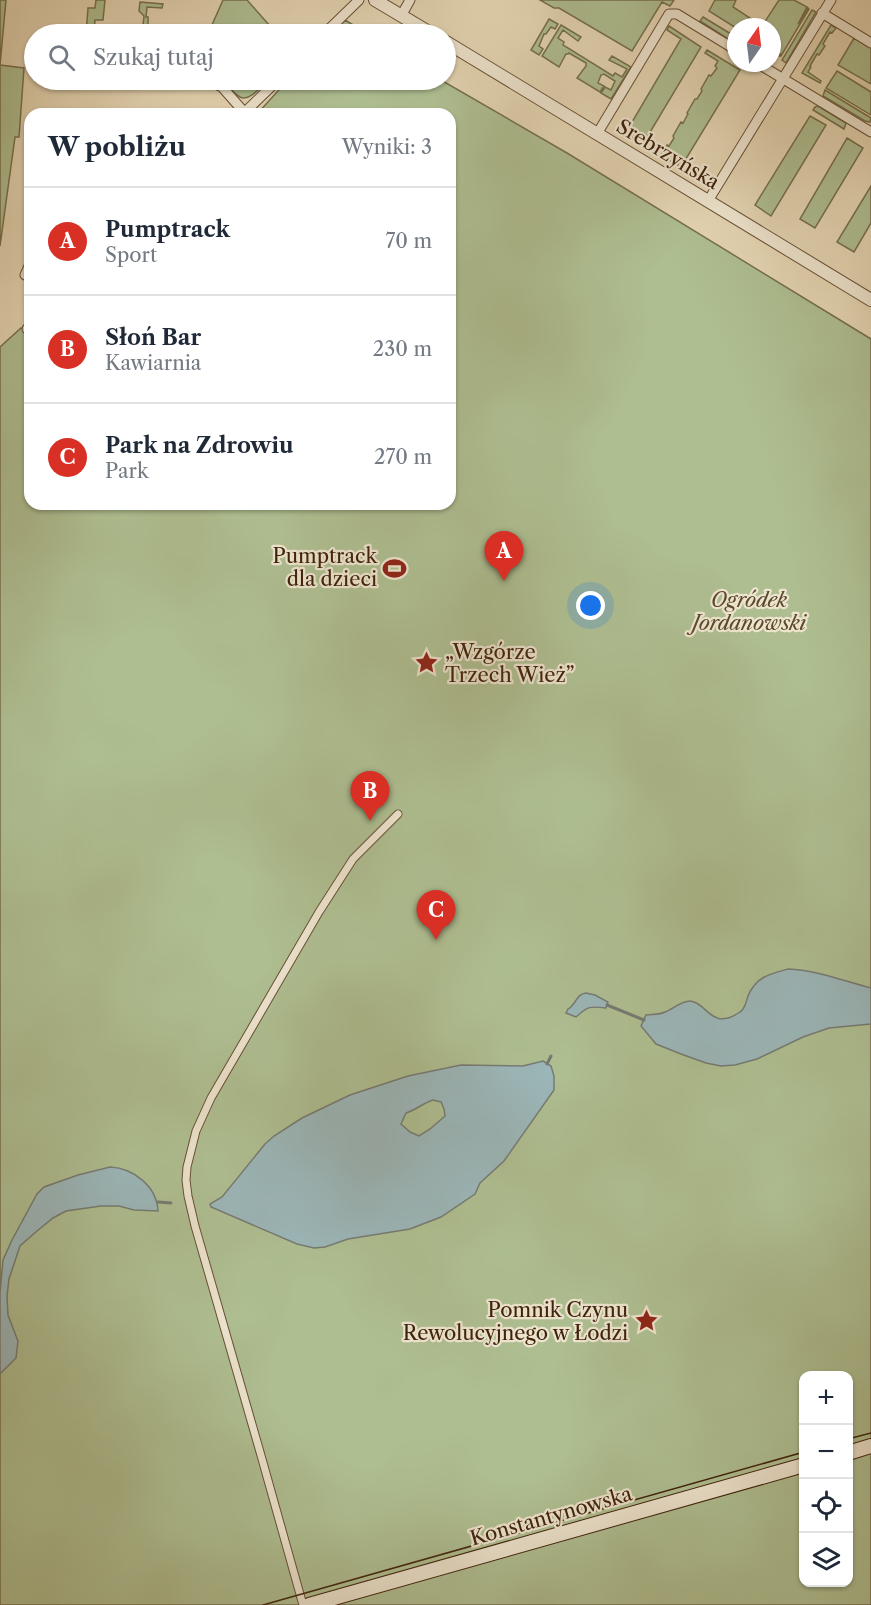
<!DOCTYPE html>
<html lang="pl">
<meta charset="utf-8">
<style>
body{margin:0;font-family:"Libre Caslon Text",serif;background:#f2f2f3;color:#1f2937}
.controls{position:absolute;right:18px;bottom:18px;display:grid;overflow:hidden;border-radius:12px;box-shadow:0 2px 4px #0004}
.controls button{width:54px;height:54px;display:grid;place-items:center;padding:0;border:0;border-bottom:2px solid #e0e1e3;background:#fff;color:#1f2937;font:30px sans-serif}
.compass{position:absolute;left:727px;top:18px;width:54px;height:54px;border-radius:50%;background:#fff;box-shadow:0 2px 4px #0004;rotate:14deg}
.you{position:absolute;left:591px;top:606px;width:21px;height:21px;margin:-15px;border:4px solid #fff;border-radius:50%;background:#1a73e8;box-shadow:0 0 0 9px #1a73e833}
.badge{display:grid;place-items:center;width:39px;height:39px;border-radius:50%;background:#d93025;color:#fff;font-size:20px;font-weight:700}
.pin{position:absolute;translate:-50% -50px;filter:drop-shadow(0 2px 3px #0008)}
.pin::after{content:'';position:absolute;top:32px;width:21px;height:18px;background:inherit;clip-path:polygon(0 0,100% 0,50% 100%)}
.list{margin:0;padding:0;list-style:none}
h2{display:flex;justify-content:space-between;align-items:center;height:78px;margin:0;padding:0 24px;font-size:26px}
h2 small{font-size:20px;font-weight:400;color:#747a83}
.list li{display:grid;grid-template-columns:39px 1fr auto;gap:18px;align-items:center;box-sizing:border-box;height:108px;padding:0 24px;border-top:2px solid #e0e1e3}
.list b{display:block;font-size:22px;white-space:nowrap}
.list p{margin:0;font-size:20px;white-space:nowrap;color:#747a83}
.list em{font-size:20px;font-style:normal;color:#747a83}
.icon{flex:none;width:33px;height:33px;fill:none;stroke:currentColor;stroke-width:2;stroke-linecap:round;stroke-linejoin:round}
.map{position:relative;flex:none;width:871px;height:1605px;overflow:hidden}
.search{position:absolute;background:#fff;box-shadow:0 2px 4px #0004;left:24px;top:24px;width:432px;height:66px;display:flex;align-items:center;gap:15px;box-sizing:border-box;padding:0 21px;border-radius:33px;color:#747a83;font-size:22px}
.panel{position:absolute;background:#fff;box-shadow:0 2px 4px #0004;left:24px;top:108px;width:432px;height:402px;border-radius:18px}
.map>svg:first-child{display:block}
</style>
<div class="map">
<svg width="871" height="1605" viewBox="0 0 871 1605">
<rect width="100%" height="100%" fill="#e4d5b3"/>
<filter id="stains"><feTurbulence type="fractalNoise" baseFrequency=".00333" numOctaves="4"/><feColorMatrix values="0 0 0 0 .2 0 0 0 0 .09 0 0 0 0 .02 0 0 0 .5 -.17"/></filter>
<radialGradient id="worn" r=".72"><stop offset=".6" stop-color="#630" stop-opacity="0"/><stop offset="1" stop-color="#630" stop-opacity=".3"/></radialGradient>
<!-- green -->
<path fill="#aebe91" stroke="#76704e" stroke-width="1.5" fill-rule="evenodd" d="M0,0h6l-6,65 24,3 -5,69h-4l-15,109z
M96,0h9l-2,20h-8l-1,14h-8l2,-26h7z
M223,0h24l30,34h-69z
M540,0h134l-4,6 -8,-4 -30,49 -73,-43h-5z
M715,0h21l-3,7 29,19 17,-26h15l13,7 -9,17 10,-16 1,1 -28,47h-6l-3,-2v-3l7,4 1,-1 -8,-4v-23l-36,1 -27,-17z
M140,2l23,2 -1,4 -15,-1 -1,10h2v10l8,1v3l34,3h-48l2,-18 -5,-5z
M812,10l4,2 -30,51 -4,-3z
M703,17l33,20v7l-36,-23z
M549,19l9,5 -3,5 -4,-2 -5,7h-2l-5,12 4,3 -4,6 -8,-5z
M345,20l23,14h-37z
M561,25l20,12 -3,4 -15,-11 -5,8 6,4 -1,3 50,31 2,-3 7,4 5,-8 -18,-9 3,-4 19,11 -20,32 -10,-6 4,-6 6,3 4,-9 -11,-7 -3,1 -3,8 6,3 -4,6 -23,-14 9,-12v-3l-17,-10 -1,1h-2l-7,13 -17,-11z
M831,25l5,3 -4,5 -2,-1 -7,12 2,2 -6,9 -2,-1 -7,12 1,1 -3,5 13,9 -1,2 -18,-10z
M669,26l32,21 -58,97 -18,-10 56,-95 -14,-9z
M854,38l17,10v36l-33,-19z
M707,50l33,20 -59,97 -20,-12 6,-10 2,1 5,-8 -1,-2 8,-14 2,1 5,-9 -1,-1 8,-14h2l5,-8 -1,-2 8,-14 2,1 6,-8 -2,-2 3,-5 -13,-8z
M837,71l34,21v23l-45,-27z
M222,80h46c-7,6 -18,22 -28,17 -7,-4 -12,-13 -18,-17z
M288,80h153l126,73 304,186v1266h-871v-1258l21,-19 6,4 3,-1v173h420v-390h-193zM804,1376h44v206h-44z
M825,90l46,28 -1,4 -5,-1 -42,-25z
M818,106l28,17 -2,6 -31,-19 2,-3z
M810,116l16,9 -55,91 -16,-11z
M847,138l16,10 -48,80 -15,-9z
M871,186v37l-17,29 -17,-10z"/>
<!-- water -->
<path fill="#9bb6b8" stroke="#767b73" stroke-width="1.5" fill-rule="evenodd" d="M788,969c29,1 55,12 83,19v36l-42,4 -26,9 -46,22 -22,6 -14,1 -15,-3 -25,-9 -25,-10 -15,-18 5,-11c6,-1 13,0 19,-3 8,-3 16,-11 25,-11 17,1 21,31 50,11 5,-3 6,-10 8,-16 8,-19 21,-22 40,-27z
M586,993l9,2 13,7 -2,6c-16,-2 -18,-2 -30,9l-10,-4 2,-4c8,-4 8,-15 18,-16z
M543,1061l8,5 3,10v14l-50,71 -24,22 -5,11 -34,23 -31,12 -62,10 -23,8 -11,1 -17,-4 -86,-37 -1,-3 12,-7 43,-53 9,-8 28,-18 48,-23 58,-19 53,-11 62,1zM433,1100l8,2 3,7 1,7 -15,13 -11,7 -9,-4 -9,-8 5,-11c10,-3 17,-10 27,-13z
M110,1167c24,1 47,20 48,44l-24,-1 -15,-4h-18l-35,5 -13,7 -16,13 -17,15 -11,33 -2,17 1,19 10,26 -2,17 -16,16v-81l3,-33 9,-20 25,-46 7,-7 34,-12z"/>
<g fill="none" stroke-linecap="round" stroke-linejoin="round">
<!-- stream -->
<path stroke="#767b73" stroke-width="3" d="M607,1005l37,15
M547,1064l4,-8
M158,1202l13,1"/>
<defs>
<path id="pedestrian" d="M303,1605l-41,-146 -67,-233 -7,-30 -2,-16 1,-13 9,-36 15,-33 108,-186 34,-53 45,-45"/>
<path id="minor" d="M822,13l49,30
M401,16l9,-16
M324,34l35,-34
M757,63l114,69
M206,80l16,7 22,25
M243,114l35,-34
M597,134l72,-120h8l59,36
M708,201l123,-201
M25,275l5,-11
M27,329l3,-3"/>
<path id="tertiary" d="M375,0l57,34
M446,42l425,258"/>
<path id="secondary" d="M848,1453l23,-7
M309,1605l495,-140"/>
</defs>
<!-- pedestrian casing -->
<use href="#pedestrian" stroke="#684f36" stroke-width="9"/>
<!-- minor casing -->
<use href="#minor" stroke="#684f36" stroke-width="11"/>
<!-- tertiary casing -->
<use href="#tertiary" stroke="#684f36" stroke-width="14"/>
<!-- secondary casing -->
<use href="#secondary" stroke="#3f220c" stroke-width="16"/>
<!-- pedestrian -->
<use href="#pedestrian" stroke="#ede4ce" stroke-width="7"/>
<!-- minor -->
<use href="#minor" stroke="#ede4ce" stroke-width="9"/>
<!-- tertiary -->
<use href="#tertiary" stroke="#ede4ce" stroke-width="12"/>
<!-- secondary -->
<use href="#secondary" stroke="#ede4ce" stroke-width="14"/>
<!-- tram -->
<path stroke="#3f220c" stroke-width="1.5" d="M848,1439l23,-6
M263,1605l541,-153"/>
</g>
<!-- icons -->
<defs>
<symbol id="stadium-bare" viewBox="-9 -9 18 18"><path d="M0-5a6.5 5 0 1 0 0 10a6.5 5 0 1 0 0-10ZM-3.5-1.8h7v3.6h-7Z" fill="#8f2418" stroke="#ede4ce" stroke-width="2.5" paint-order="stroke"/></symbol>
<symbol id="sight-bare" viewBox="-9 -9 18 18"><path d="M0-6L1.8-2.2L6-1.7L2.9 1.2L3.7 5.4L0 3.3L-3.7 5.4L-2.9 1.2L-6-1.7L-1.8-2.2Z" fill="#8f2418" stroke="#ede4ce" stroke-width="2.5" paint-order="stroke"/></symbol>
</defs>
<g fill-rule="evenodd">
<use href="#stadium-bare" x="378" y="552" width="33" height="33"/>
<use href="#sight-bare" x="410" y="646" width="33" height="33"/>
<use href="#sight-bare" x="630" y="1304" width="33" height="33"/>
</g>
<g text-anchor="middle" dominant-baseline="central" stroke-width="4.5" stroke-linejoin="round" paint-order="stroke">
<!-- street labels -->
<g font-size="20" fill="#3f220c" stroke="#ede4ce">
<text transform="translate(668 154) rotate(31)">Srebrzyńska</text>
<text transform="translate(551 1516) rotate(-16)">Konstantynowska</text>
</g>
<!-- poi labels -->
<g font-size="20" fill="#3f220c" stroke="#ede4ce" text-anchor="end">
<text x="377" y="556">Pumptrack<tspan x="377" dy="23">dla dzieci</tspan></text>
<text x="445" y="652" text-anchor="start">„Wzgórze<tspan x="445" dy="23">Trzech Wież”</tspan></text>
<text x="628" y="1310">Pomnik Czynu<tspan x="628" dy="23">Rewolucyjnego w Łodzi</tspan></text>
</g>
<!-- park labels -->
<g font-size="20" font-style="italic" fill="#5b492d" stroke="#ede4ce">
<text x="749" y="600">Ogródek<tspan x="749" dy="23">Jordanowski</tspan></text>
</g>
</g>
<rect width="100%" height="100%" filter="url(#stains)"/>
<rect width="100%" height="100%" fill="url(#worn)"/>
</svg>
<div class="controls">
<button>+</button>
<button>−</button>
<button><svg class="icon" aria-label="locate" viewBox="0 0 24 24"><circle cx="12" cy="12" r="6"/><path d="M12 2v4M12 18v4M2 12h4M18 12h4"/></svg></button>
<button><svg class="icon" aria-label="layers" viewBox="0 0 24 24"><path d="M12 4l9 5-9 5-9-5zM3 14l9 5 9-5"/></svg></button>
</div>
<svg class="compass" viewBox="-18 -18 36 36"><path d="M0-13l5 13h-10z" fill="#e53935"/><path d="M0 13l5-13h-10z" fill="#747a83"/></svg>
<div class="you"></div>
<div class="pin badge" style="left:504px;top:581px">A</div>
<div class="pin badge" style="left:370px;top:821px">B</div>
<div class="pin badge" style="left:436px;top:940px">C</div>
<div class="search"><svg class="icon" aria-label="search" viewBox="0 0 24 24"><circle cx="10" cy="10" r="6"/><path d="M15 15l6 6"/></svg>Szukaj tutaj</div>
<section class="panel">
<h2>W pobliżu<small>Wyniki: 3</small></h2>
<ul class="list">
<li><span class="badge">A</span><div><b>Pumptrack</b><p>Sport</p></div><em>70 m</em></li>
<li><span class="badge">B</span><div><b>Słoń Bar</b><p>Kawiarnia</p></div><em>230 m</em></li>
<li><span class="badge">C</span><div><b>Park na Zdrowiu</b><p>Park</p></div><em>270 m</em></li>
</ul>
</section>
</div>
